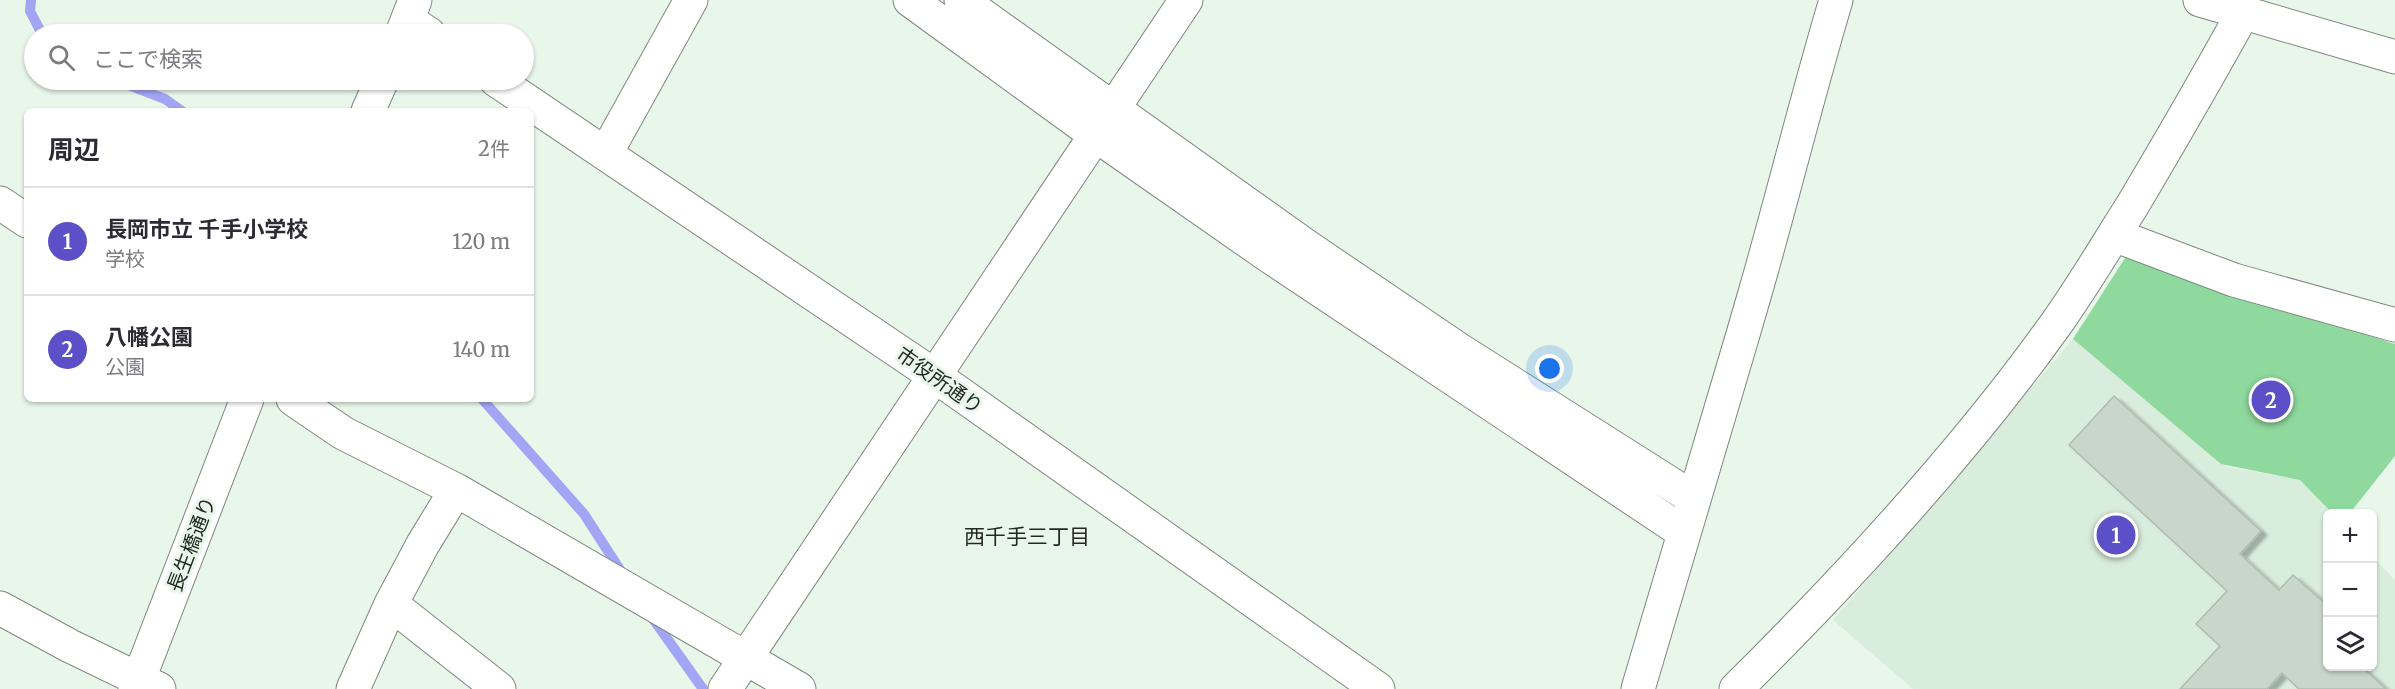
<!DOCTYPE html>
<html lang="ja">
<meta charset="utf-8">
<style>
body{margin:0;font-family:Merriweather,"Noto Sans JP",serif;background:#f7f7f7;color:#2b2b33}
.controls{position:absolute;right:18px;bottom:18px;display:grid;overflow:hidden;border-radius:9px;box-shadow:0 2px 4px #0004}
.controls button{width:54px;height:54px;display:grid;place-items:center;padding:0;border:0;border-bottom:2px solid #e1e1e2;background:#fff;color:#2b2b33;font:30px sans-serif}
.you{position:absolute;left:1550px;top:369px;width:21px;height:21px;margin:-15px;border:4px solid #fff;border-radius:50%;background:#1a73e8;box-shadow:0 0 0 9px #1a73e833}
.badge{display:grid;place-items:center;width:39px;height:39px;border-radius:50%;background:#5b50c8;color:#fff;font-size:20px;font-weight:700}
.pin{position:absolute;translate:-50% -50%;border:3px solid #fff;box-shadow:0 2px 6px #0006}
.list{margin:0;padding:0;list-style:none}
h2{display:flex;justify-content:space-between;align-items:center;height:78px;margin:0;padding:0 24px;font-size:26px}
h2 small{font-size:20px;font-weight:400;color:#7c7c81}
.list li{display:grid;grid-template-columns:39px 1fr auto;gap:18px;align-items:center;box-sizing:border-box;height:108px;padding:0 24px;border-top:2px solid #e1e1e2}
.list b{display:block;font-size:22px;white-space:nowrap}
.list p{margin:0;font-size:20px;white-space:nowrap;color:#7c7c81}
.list em{font-size:20px;font-style:normal;color:#7c7c81}
.icon{flex:none;width:33px;height:33px;fill:none;stroke:currentColor;stroke-width:2;stroke-linecap:round;stroke-linejoin:round}
.map{position:relative;flex:none;width:2395px;height:689px;overflow:hidden}
.search{position:absolute;background:#fff;box-shadow:0 2px 4px #0004;left:24px;top:24px;width:510px;height:66px;display:flex;align-items:center;gap:15px;box-sizing:border-box;padding:0 21px;border-radius:33px;color:#7c7c81;font-size:22px}
.panel{position:absolute;background:#fff;box-shadow:0 2px 4px #0004;left:24px;top:108px;width:510px;height:294px;border-radius:9px}
.map>svg:first-child{display:block}
</style>
<div class="map">
<svg width="2395" height="689" viewBox="0 0 2395 689">
<defs>
<filter id="shadow"><feDropShadow dx="6" dy="4" stdDeviation="1.5" flood-color="#0004"/></filter>
</defs>
<rect width="100%" height="100%" fill="#e8f7ea"/>
<!-- built -->
<path fill="#d8eddc" d="M2073,339l151,127 76,14 32,33 -4,1v152h44l1,-109 22,23v109h-482l-80,-69z"/>
<!-- green -->
<path fill="#8fd89e" d="M2127,255l268,89v112l-45,57h-18l-32,-33 -79,-16 -148,-125z"/>
<g fill="none" stroke-linecap="round" stroke-linejoin="round">
<!-- stream -->
<path stroke="#a2a5f3" stroke-width="10" d="M31,0l-1,11 12,23
M116,80l49,19 17,12
M482,399l102,115 40,62
M651,616l52,73"/>
</g>
<!-- building -->
<path fill="#c9d7cb" stroke="#afbdb1" stroke-width="1.5" filter="url(#shadow)" d="M2114,396l147,135 -21,23 39,36 14,-15 35,31v60h33l25,23h-87l-17,-16 -15,16h-87l40,-43 -24,-22 31,-33 -158,-146z"/>
<g fill="none" stroke-linecap="round" stroke-linejoin="round">
<defs>
<path id="minor" d="M910,0l187,136 172,120 414,276
M961,0l345,246 152,103 235,149
M2200,0l195,57
M606,153l85,-153
M2114,235l120,45 161,45
M293,399l50,34 113,57 343,199
M391,604l108,85
M0,608l70,38 89,43
M353,689l38,-85 32,-60 33,-54
M725,689l461,-689
M1638,689c38,-133 79,-264 117,-396 28,-97 52,-196 81,-293
M1736,689c112,-111 228,-236 320,-365 27,-38 51,-79 76,-118 38,-64 75,-128 111,-193"/>
<path id="tertiary" d="M408,20l21,14
M496,80l439,296 443,313
M0,203l27,18"/>
<path id="trunk" d="M402,34l13,-34
M368,111l14,-31
M135,689l112,-290"/>
</defs>
<!-- minor casing -->
<use href="#minor" stroke="#7c897e" stroke-width="35"/>
<!-- tertiary casing -->
<use href="#tertiary" stroke="#7c897e" stroke-width="35"/>
<!-- trunk casing -->
<use href="#trunk" stroke="#7c897e" stroke-width="35"/>
<!-- minor -->
<use href="#minor" stroke="#fff" stroke-width="33"/>
<!-- tertiary -->
<use href="#tertiary" stroke="#fff" stroke-width="33"/>
<!-- trunk -->
<use href="#trunk" stroke="#fff" stroke-width="33"/>
</g>
<g text-anchor="middle" dominant-baseline="central" stroke-width="6" stroke-linejoin="round" paint-order="stroke">
<!-- street labels -->
<g font-size="20" fill="#232823" stroke="#e8f7ea">
<text transform="translate(940 380) rotate(35)">市役所通り</text>
<text transform="translate(191 544) rotate(-69)">長生橋通り</text>
</g>
<!-- neighbourhood labels -->
<g font-size="21" fill="#232823" stroke="#e8f7ea">
<text x="1027" y="536">西千手三丁目</text>
</g>
</g>
</svg>
<div class="controls">
<button>+</button>
<button>−</button>
<button><svg class="icon" aria-label="layers" viewBox="0 0 24 24"><path d="M12 4l9 5-9 5-9-5zM3 14l9 5 9-5"/></svg></button>
</div>
<div class="you"></div>
<div class="pin badge" style="left:2116px;top:535px">1</div>
<div class="pin badge" style="left:2271px;top:400px">2</div>
<div class="search"><svg class="icon" aria-label="search" viewBox="0 0 24 24"><circle cx="10" cy="10" r="6"/><path d="M15 15l6 6"/></svg>ここで検索</div>
<section class="panel">
<h2>周辺<small>2件</small></h2>
<ul class="list">
<li><span class="badge">1</span><div><b>長岡市立 千手小学校</b><p>学校</p></div><em>120 m</em></li>
<li><span class="badge">2</span><div><b>八幡公園</b><p>公園</p></div><em>140 m</em></li>
</ul>
</section>
</div>
